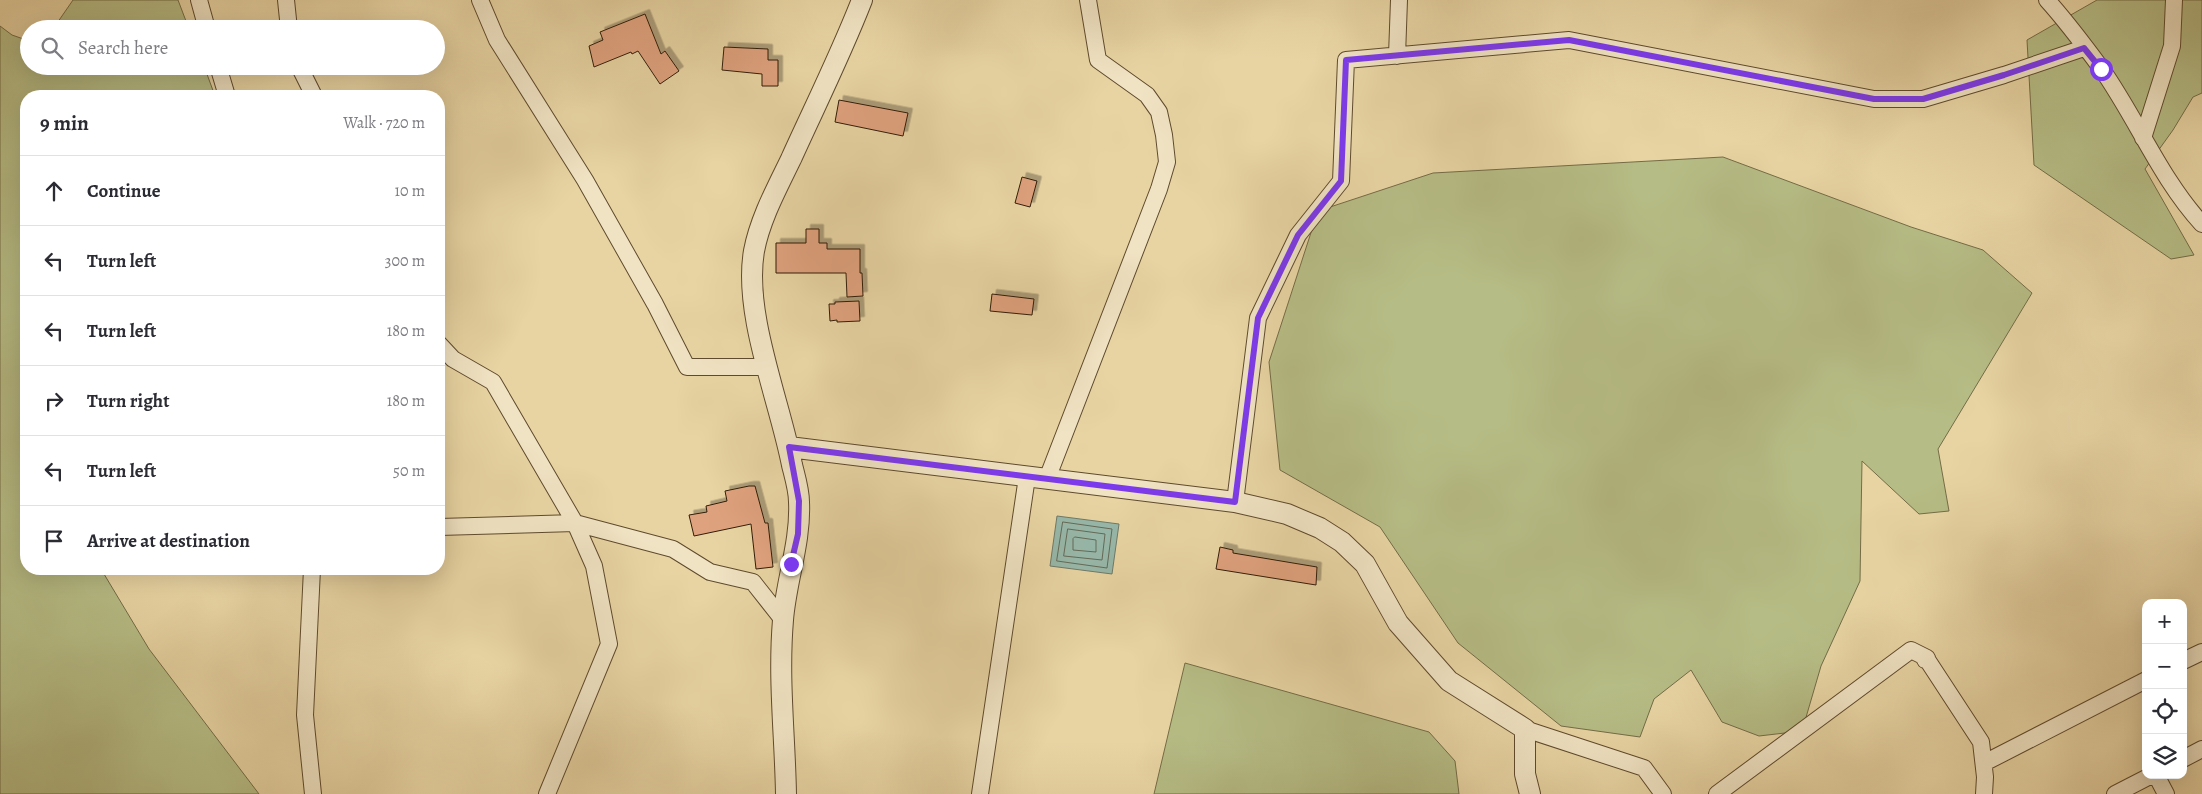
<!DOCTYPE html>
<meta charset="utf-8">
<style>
body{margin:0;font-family:Alegreya,serif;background:#f2f2f3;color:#2b2b33}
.controls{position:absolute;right:15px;bottom:15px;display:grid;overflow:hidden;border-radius:10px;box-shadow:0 5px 20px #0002}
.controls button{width:45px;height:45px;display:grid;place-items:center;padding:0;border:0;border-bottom:1px solid #e1e1e2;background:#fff;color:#2b2b33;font:25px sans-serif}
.stop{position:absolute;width:15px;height:15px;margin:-11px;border:4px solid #7c3aed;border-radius:50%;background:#fff}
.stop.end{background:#7c3aed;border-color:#fff;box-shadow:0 1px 5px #0008}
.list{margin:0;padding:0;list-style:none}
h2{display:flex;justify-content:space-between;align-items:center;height:65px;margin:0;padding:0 20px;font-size:21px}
h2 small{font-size:16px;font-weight:400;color:#7c7c81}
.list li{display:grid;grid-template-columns:32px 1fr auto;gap:15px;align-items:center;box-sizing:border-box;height:70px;padding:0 20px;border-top:1px solid #e1e1e2}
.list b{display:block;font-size:19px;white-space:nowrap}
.list em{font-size:16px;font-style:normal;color:#7c7c81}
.icon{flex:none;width:28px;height:28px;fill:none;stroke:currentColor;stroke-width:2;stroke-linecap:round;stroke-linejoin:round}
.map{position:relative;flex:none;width:2202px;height:794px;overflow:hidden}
.search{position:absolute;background:#fff;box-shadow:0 5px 20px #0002;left:20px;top:20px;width:425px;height:55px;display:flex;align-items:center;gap:12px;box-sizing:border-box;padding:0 18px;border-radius:28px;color:#7c7c81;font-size:19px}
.panel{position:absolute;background:#fff;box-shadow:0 5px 20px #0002;left:20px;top:90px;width:425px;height:485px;border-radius:20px}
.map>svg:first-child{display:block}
</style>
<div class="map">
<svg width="2202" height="794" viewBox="0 0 2202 794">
<defs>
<filter id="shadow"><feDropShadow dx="4.5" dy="-4.5" stdDeviation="0" flood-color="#0004"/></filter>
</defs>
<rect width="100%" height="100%" fill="#e8d4a3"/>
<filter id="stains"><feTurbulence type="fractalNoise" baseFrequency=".004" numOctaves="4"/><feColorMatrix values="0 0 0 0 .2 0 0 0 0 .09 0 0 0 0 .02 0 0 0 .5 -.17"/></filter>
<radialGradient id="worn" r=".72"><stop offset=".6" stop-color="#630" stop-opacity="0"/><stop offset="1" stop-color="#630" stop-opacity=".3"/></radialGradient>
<!-- green -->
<path fill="#b6bc85" stroke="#746c46" d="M73,0h105l11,29h-136z
M2097,0h105v93l-9,4 -20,33 -28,39 49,86 -23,4 -137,-94 -7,-125z
M0,26l12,9 17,6v25h175l11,30h-189v473h75l48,80 110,145h-259z
M1723,157l188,70 72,23 49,43 -94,156 11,62 -30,3 -57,-53 -2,120 -39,85 -19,65 -43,5 -37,-14 -31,-52 -37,29 -14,38 -79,-11 -103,-83 -78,-116 -100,-57 -11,-108 49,-151 115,-38z
M1185,663l244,69 26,29 4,33h-305z"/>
<!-- water -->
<path fill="#97b8aa" stroke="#6e7a68" d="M1057,516l62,8 -7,50 -62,-8z"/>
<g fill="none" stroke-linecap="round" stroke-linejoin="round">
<!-- shore -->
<path stroke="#646a58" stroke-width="1" d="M1063,522l49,7 -5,39 -50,-7z
M1068,529l37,5 -3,26 -38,-4z
M1075,537l21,3v12l-23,-2v-11z"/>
</g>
<!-- building -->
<path fill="#dfa27e" stroke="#311c06" filter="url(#shadow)" d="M645,14l16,40 4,-3 14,20 -19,13 -22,-33 -6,3 -1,-2 -37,15 -5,-21 14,-6 -3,-8z
M724,47l44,2v11h10v26h-16v-12l-40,-4z
M839,100l69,13 -5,23 -68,-14z
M1022,177l15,4 -7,26 -15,-4z
M806,229h13v14h8v6h33v24h2l1,23 -16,1 -1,-24h-70v-30h30z
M992,294l42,5 -2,16 -42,-4z
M859,301l1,20 -23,1v-2l-7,1 -1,-17h6v-2z
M749,486h6l10,37h3l5,44 -17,2 -5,-45 -57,12 -5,-21 18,-3 -1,-6 21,-5 -2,-10z
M1220,547l13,3v3l84,14 -1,18 -100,-16z"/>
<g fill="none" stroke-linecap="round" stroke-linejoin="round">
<defs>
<path id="minor" d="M199,0l8,29
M286,0l3,29
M480,0l17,40 88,140 70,124 32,63h80
M2047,0c19,21 37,45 54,68 36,51 59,110 101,156
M1397,56l2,-56
M218,66l9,30
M299,66l15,30
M2143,138l29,-92 2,-46
M439,344l14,15 40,23 82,141 19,43 15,78 -62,150
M1047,479l112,-290 8,-27 -3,-27 -5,-23 -12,-17 -49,-35 -10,-60
M1235,502l23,-184 40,-83 43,-54 5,-121 223,-20 305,59h49l81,-24 80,-27
M439,527l136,-4 98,26 37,23 43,10 30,38
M312,569l-7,146 8,79
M2183,661l19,-9
M1525,729l119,39 19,26
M2183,759l19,-10
M1984,763l162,-83
M2156,775l10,19
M980,794l47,-317
M1717,794l194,-144 16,8 -2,2 3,1 53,81 4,35 -1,17
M2115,794l37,-19"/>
<path id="tertiary" d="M789,447l446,55 52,12 33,14 22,14 23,22 33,59 51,58 76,48v45l5,20
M786,794c-1,-58 -8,-115 -3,-174 3,-39 18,-78 16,-118 0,-12 -4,-25 -7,-37 -12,-63 -49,-151 -38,-214 6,-32 23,-63 37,-92 24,-53 50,-105 71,-159"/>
</defs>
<!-- minor casing -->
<use href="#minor" stroke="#5f4a2d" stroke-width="18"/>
<!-- tertiary casing -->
<use href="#tertiary" stroke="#5f4a2d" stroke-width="22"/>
<!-- minor -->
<use href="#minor" stroke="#f0e3c3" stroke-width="16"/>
<!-- tertiary -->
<use href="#tertiary" stroke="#f0e3c3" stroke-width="20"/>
</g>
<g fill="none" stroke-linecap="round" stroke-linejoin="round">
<!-- route -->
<path stroke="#7c3aed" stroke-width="6" d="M791,564l7,-30 1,-33 -10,-54 446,55 23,-184 40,-83 43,-54 5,-121 223,-20 305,59h49l81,-24 80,-27 17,21"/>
</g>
<rect width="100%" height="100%" filter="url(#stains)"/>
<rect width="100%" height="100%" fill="url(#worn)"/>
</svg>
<div class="controls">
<button>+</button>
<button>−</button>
<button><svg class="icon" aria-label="locate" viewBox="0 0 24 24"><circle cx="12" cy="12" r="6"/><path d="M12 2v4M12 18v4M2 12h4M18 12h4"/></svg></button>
<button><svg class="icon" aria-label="layers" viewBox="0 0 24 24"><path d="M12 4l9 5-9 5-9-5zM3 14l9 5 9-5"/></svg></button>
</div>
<div class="stop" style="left:2101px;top:69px"></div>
<div class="stop end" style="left:791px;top:564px"></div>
<div class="search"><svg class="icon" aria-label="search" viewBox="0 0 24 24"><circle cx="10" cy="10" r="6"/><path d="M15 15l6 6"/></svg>Search here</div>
<section class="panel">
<h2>9 min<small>Walk · 720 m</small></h2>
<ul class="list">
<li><svg class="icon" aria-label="ahead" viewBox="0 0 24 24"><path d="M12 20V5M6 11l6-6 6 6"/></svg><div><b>Continue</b></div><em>10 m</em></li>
<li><svg class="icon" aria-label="left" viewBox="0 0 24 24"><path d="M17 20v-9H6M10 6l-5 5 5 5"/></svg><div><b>Turn left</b></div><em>300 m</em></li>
<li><svg class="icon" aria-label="left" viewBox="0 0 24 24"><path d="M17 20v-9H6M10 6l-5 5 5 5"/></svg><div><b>Turn left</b></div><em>180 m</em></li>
<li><svg class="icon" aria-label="right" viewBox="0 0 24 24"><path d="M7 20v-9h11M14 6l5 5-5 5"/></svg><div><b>Turn right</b></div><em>180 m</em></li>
<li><svg class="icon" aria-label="left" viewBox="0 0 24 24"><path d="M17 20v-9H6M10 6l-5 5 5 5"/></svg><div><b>Turn left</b></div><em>50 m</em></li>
<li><svg class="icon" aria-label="arrive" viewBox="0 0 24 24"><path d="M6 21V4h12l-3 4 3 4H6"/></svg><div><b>Arrive at destination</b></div></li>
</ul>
</section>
</div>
